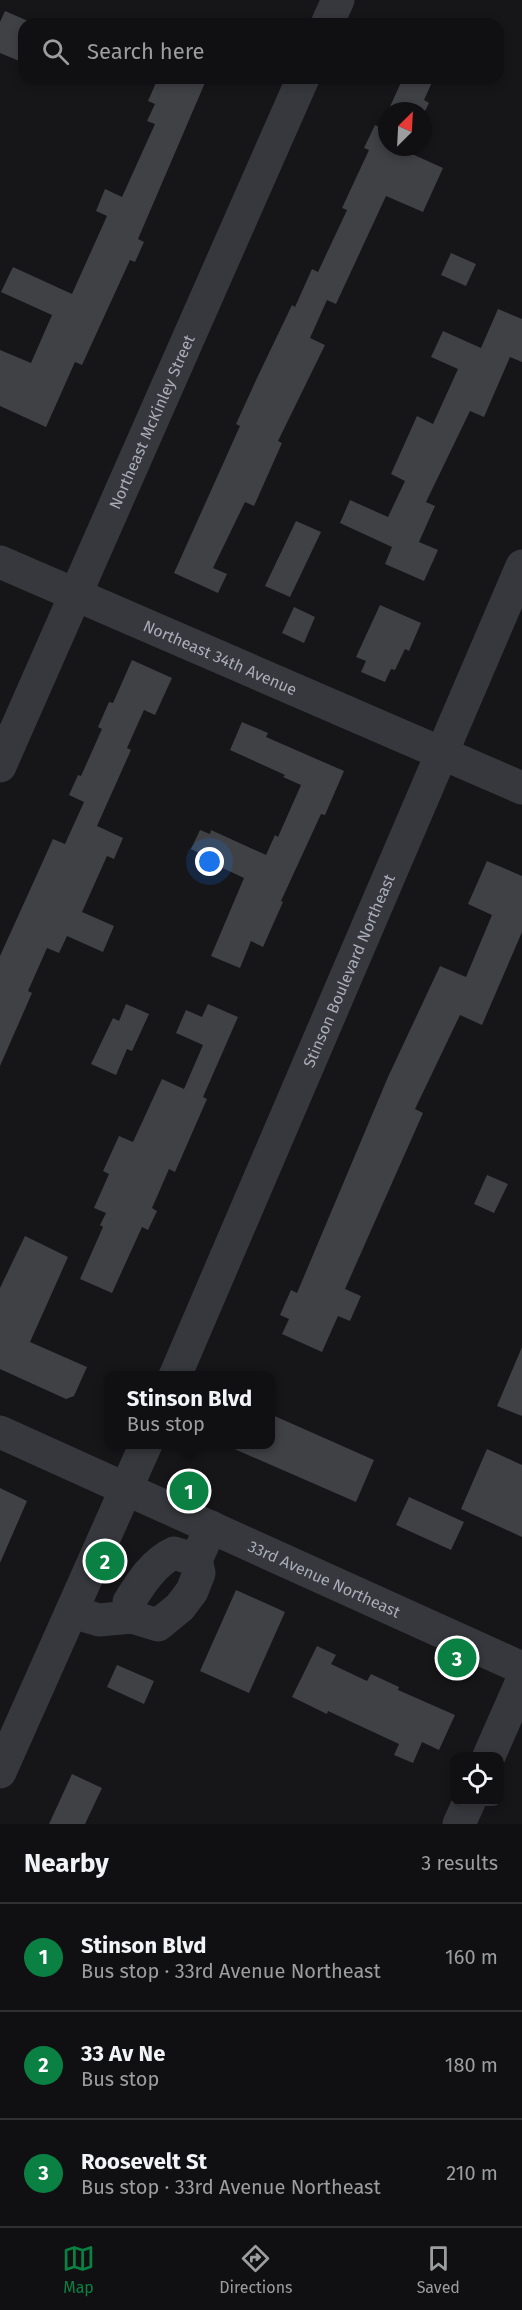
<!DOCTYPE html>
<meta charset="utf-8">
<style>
body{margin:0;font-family:"Fira Sans",sans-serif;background:#1e1e20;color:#f1f3f6}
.controls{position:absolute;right:18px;bottom:18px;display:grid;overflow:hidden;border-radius:12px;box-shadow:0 3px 9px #0003}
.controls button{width:54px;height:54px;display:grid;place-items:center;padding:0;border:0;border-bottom:2px solid #303032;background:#101012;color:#f1f3f6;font:30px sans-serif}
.compass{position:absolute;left:378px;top:102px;width:54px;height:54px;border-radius:50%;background:#101012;box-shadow:0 3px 9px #0003;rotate:24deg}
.you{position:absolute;left:210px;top:862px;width:21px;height:21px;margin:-15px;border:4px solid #fff;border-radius:50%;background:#1a73e8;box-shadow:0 0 0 9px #1a73e833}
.badge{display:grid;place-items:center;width:39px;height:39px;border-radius:50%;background:#0b8043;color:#fff;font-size:20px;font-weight:700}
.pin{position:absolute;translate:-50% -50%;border:3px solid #fff;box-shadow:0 2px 6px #0006}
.popup{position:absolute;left:104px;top:1371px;width:171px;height:78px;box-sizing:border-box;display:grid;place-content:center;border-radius:12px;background:#101012;filter:drop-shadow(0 2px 4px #0005);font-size:20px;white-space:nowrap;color:#9c9d9f}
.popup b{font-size:22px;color:#f1f3f6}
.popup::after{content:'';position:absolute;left:50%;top:100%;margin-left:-12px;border:12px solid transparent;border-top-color:#101012}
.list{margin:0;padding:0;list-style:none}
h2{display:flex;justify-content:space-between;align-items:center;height:78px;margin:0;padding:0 24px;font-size:26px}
h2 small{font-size:20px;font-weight:400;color:#9c9d9f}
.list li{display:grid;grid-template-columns:39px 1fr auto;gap:18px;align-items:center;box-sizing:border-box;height:108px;padding:0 24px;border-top:2px solid #303032}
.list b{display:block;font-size:22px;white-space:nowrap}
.list p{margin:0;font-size:20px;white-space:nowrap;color:#9c9d9f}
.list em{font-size:20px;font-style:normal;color:#9c9d9f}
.icon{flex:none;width:33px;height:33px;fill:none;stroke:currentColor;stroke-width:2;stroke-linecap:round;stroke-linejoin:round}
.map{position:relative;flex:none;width:522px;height:1824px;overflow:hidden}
.search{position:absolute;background:#101012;box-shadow:0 3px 9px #0003;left:18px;right:18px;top:18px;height:66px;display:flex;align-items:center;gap:15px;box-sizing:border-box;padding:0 21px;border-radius:18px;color:#9c9d9f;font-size:22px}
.sheet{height:402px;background:#101012}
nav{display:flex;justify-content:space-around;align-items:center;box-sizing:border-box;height:84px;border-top:2px solid #303032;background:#101012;font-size:16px;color:#9c9d9f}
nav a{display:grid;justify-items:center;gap:3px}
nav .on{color:#0b8043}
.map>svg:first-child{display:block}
</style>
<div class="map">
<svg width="522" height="1824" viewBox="0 0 522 1824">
<rect width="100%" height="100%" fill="#161618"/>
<!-- building -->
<path fill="#404145" d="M5,11l23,10 -4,3v39l-24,-10v-31z
M158,78h49l-69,161 6,3 -9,20 -5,-2 -48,105 -7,-3 -29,65 -46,-21v-56l31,13 21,-48 -51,-23 12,-25 59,27 35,-78 -11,-5 9,-22 17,8 33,-73 -8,-3 8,-17 -7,-3z
M403,78h31l-10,22 5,3 -6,12v-4h-35z
M387,113v34h28l-3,7 31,14 -20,44 -37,-16 -50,108 -9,-4 -17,38 15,7 -47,96 4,2 -28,63 -9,-4 -32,66 14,6 -9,19 -44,-20 66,-147 -4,-2 21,-46 35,-73 3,2 17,-38 6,3 29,-62 -5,-2 27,-58 -5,-2 11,-23 6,3z
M451,253l25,11 -10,22 -25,-11z
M498,309l24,10v43l-12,-5 -26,60 -14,-6 -44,91 9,4 -16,36 19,8 -14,31 -39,-17 7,-17 -52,-24 10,-23 38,17 17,-36 -14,-7 26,-58 16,8 25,-55 -27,-12 12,-26 38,17z
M296,521l25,11 -31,65 -25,-11z
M380,605l41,18 -12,28 -4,-2 -10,21 -4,-1 -6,13 -24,-10 5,-11 -10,-4z
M294,607l21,10 -11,26 -22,-10z
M132,660l40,18 -17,37 -11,-5 -17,38 4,2 -34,76 26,12 -9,21 -7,-3 -25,56 32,14 -11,26 -36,-16 -8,17 -12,-5 -19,43 4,2 -32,73v-110l53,-117 12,5 19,-42 -15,-7 9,-20 3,1 21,-47 -4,-2 11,-25 4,1z
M242,722l26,11 -2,4 78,34 -19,44 -4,-1 -40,87 2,1 -20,45 -12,-6 -11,27 -29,-12 33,-78 -45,-21 2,-3 -10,-5 9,-19 10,4 1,-4 55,25 9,-20 3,2 23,-52 -18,-8 2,-2 -55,-25z
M487,861l35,15v56l-40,93 -22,-10 -45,94 8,4 -78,176 16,7 -11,25 -12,-5 -16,36 -40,-18 7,-15 -9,-4 11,-25 6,3 91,-216 52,-111 26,11 26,-62 -24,-11z
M126,1004l23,10 -17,37 -5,-2 -11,26 -25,-11 22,-46 6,3z
M208,1004l30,13 -35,80 4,2 -32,73 -6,-3 -17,39 5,3 -9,19 -6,-3 -30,66 -32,-14 23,-52 -3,-2 6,-12 -12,-5 15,-34 -6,-3 16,-35 14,6 29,-63 22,10 19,-44 -27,-12 10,-23 16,7z
M487,1175l21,9 -14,29 -20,-9z
M25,1236l43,21 -38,85 57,25 -13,29 -8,3 -66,-30v-81z
M522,1347v69l-25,-10z
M270,1414l104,46 -18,42 -133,-58h47z
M487,1449l35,16v72l-61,-28z
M0,1488l27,13 -27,62z
M409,1497l55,25 -13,28 -55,-25z
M236,1590l49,22 -36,81 -49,-22z
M317,1646l19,9 -5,9 36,17 4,-7 28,13 -1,3 57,25 -16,35 -17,-8 -9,21 -19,-8 5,-11 -71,-33 -1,3 -35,-17z
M117,1665l37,16 -10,23 -37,-17z
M72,1774l30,14 -17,36h-36z"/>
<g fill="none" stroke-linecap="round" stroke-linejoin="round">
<!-- minor -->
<g stroke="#37383d" stroke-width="33">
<path d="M327,24l11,-24"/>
<path id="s1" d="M0,562l522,226"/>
<path id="s2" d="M0,766l303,-688"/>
<path id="s3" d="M175,1376l347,-810"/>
<path id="s4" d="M0,1432l522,236"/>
<path d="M72,1612l27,8 33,-3 26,8 22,-18 12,-16 7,-18 -3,-13 15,-33"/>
<path d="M132,1617l-3,-15c11,-18 25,-40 45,-49l22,7"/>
<path d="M489,1756l33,-75"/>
<path d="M0,1772l146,-328"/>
<path d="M459,1824l10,-22"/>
</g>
</g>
<g text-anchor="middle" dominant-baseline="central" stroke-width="6" stroke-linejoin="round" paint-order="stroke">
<!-- street labels -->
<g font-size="16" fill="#a8adb8" stroke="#111113">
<text stroke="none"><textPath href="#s2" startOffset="376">Northeast McKinley Street</textPath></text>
<text stroke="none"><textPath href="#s1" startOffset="240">Northeast 34th Avenue</textPath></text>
<text stroke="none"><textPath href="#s3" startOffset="441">Stinson Boulevard Northeast</textPath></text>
<text stroke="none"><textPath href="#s4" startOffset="356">33rd Avenue Northeast</textPath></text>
</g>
</g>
</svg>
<div class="controls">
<button><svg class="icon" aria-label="locate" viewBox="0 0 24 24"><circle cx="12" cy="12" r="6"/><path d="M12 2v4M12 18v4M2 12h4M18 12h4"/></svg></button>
</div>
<svg class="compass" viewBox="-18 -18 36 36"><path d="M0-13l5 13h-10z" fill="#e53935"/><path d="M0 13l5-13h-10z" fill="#9c9d9f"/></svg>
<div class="you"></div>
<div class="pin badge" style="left:189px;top:1491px">1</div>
<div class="popup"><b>Stinson Blvd</b>Bus stop</div>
<div class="pin badge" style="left:105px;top:1561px">2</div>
<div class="pin badge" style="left:457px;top:1658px">3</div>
<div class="search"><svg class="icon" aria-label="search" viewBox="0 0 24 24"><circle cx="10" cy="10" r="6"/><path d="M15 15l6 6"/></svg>Search here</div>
</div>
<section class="sheet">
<h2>Nearby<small>3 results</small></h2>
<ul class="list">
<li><span class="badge">1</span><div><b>Stinson Blvd</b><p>Bus stop · 33rd Avenue Northeast</p></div><em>160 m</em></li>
<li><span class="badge">2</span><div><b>33 Av Ne</b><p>Bus stop</p></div><em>180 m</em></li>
<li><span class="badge">3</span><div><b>Roosevelt St</b><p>Bus stop · 33rd Avenue Northeast</p></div><em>210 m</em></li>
</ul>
</section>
<nav>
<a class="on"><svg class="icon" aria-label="map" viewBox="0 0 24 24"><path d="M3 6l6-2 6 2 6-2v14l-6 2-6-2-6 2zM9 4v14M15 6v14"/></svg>Map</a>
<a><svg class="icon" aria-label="directions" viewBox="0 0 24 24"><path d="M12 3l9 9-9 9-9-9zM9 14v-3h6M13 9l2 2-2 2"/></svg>Directions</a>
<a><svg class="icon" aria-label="saved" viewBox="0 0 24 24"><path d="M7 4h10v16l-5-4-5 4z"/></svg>Saved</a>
</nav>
